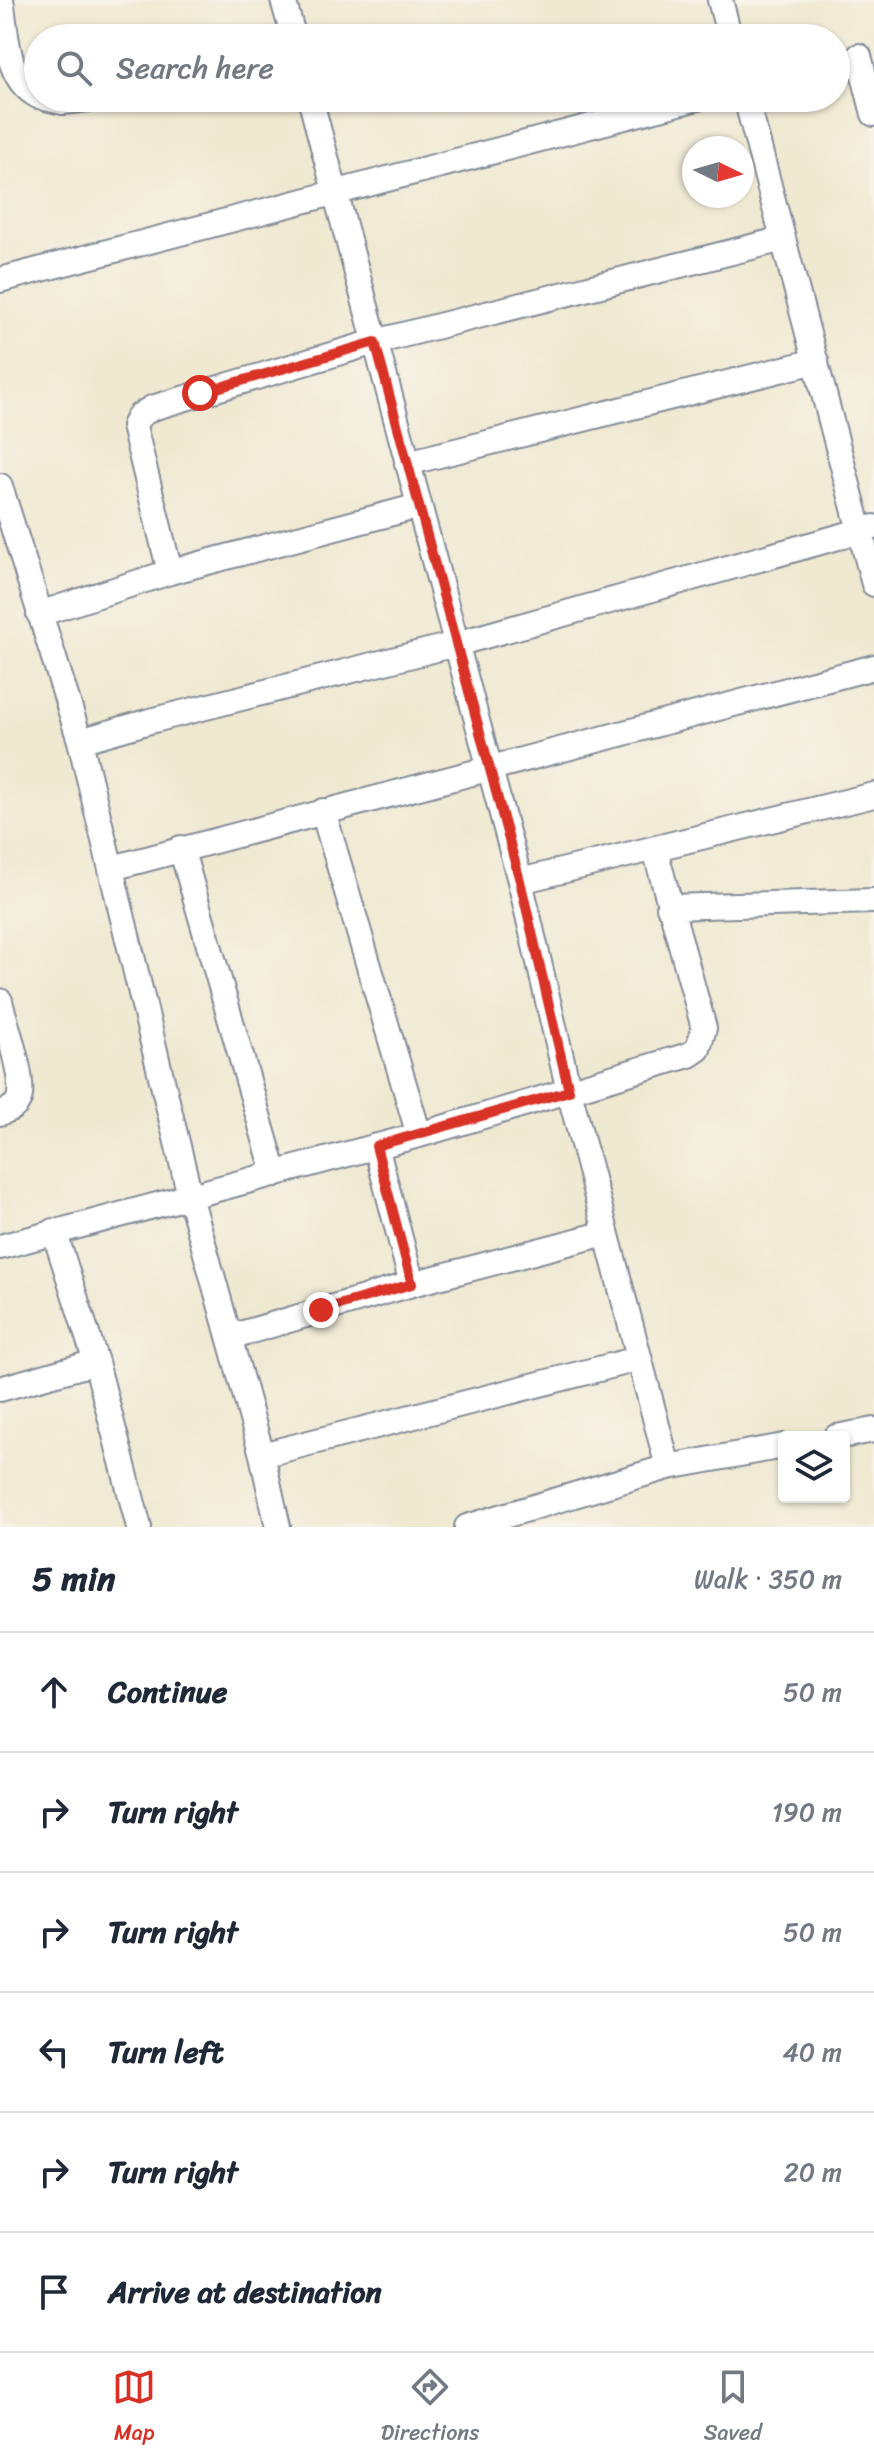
<!DOCTYPE html>
<meta charset="utf-8">
<style>
body{margin:0;font-family:Sriracha,sans-serif;background:#f2f2f3;color:#1f2937}
.controls{position:absolute;right:24px;bottom:24px;display:grid;overflow:hidden;border-radius:8px;box-shadow:0 2px 6px #0004}
.controls button{width:72px;height:72px;display:grid;place-items:center;padding:0;border:0;border-bottom:2px solid #e0e1e3;background:#fff;color:#1f2937;font:40px sans-serif}
.compass{position:absolute;left:682px;top:136px;width:72px;height:72px;border-radius:50%;background:#fff;box-shadow:0 2px 6px #0004;rotate:95deg}
.stop{position:absolute;width:24px;height:24px;margin:-18px;border:6px solid #d93025;border-radius:50%;background:#fff}
.stop.end{background:#d93025;border-color:#fff;box-shadow:0 2px 8px #0008}
.list{margin:0;padding:0;list-style:none}
h2{display:flex;justify-content:space-between;align-items:center;height:104px;margin:0;padding:0 32px;font-size:34px}
h2 small{font-size:26px;font-weight:400;color:#747a83}
.list li{display:grid;grid-template-columns:52px 1fr auto;gap:24px;align-items:center;box-sizing:border-box;height:120px;padding:0 32px;border-top:2px solid #e0e1e3}
.list b{display:block;font-size:30px;white-space:nowrap}
.list em{font-size:26px;font-style:normal;color:#747a83}
.icon{flex:none;width:44px;height:44px;fill:none;stroke:currentColor;stroke-width:2;stroke-linecap:round;stroke-linejoin:round}
.map{position:relative;flex:none;width:874px;height:1527px;overflow:hidden}
.search{position:absolute;background:#fff;box-shadow:0 2px 6px #0004;left:24px;right:24px;top:24px;height:88px;display:flex;align-items:center;gap:20px;box-sizing:border-box;padding:0 28px;border-radius:44px;color:#747a83;font-size:30px}
.sheet{height:824px;background:#fff}
nav{display:flex;justify-content:space-around;align-items:center;box-sizing:border-box;height:112px;border-top:2px solid #e0e1e3;background:#fff;font-size:22px;color:#747a83}
nav a{display:grid;justify-items:center;gap:4px}
nav .on{color:#d93025}
.map>svg:first-child{display:block}
</style>
<div class="map">
<svg width="874" height="1527" viewBox="0 0 874 1527">
<rect width="100%" height="100%" fill="#f7f3e8"/>
<filter id="ink" filterUnits="userSpaceOnUse"><feTurbulence type="fractalNoise" baseFrequency=".0125" numOctaves="2"/><feDisplacementMap in="SourceGraphic" scale="16" xChannelSelector="R" yChannelSelector="G"/><feConvolveMatrix kernelMatrix="1 2 1 2 8 2 1 2 1" color-interpolation-filters="sRGB"/></filter>
<filter id="wash" filterUnits="userSpaceOnUse"><feTurbulence type="fractalNoise" baseFrequency=".006" numOctaves="4" result="noise"/><feDisplacementMap in="SourceGraphic" scale="32" xChannelSelector="R" yChannelSelector="G"/><feGaussianBlur stdDeviation="1.8" result="paint"/><feColorMatrix in="noise" values="0 0 0 0 0 0 0 0 0 0 0 0 0 0 0 0 0 1.4 0 .05"/><feComposite in="paint" operator="in"/></filter>
<g filter="url(#wash)">
<rect width="100%" height="100%" fill="#efe9d1"/>
</g>
<g filter="url(#ink)">
<g fill="none" stroke-linecap="round" stroke-linejoin="round">
<defs>
<path id="street" d="M1,0c6,33 4,79 37,96
M283,0l11,38
M720,0l10,38
M859,56l15,58
M45,98l18,4 33,-4
M310,98l210,783 49,210 99,376
M746,98l128,486
M0,280l698,-182
M407,463l409,-102
M0,486l80,255 110,455 72,259 16,72
M170,572l-36,-146 5,-10 13,-8 223,-66 408,-103
M39,614l131,-42 249,-66
M80,741l70,-20 306,-77 418,-117
M323,811l96,324
M181,848l94,326
M112,868l762,-201
M520,881l354,-86
M669,907l205,-6
M0,1001c5,22 26,80 19,98 -3,9 -11,11 -19,14
M376,1146l36,138
M54,1231l42,131 43,165
M0,1247l419,-112 270,-80 9,-6 6,-21 -49,-178
M230,1337l182,-53 194,-51
M0,1389l96,-27
M836,1437l38,-7
M262,1455l376,-96
M467,1527l201,-60 116,-21"/>
</defs>
<!-- street casing -->
<use href="#street" stroke="#858c98" stroke-width="28"/>
<!-- street -->
<use href="#street" stroke="#fff" stroke-width="24"/>
</g>
</g>
<g fill="none" stroke-linecap="round" stroke-linejoin="round" filter="url(#ink)">
<!-- route -->
<path stroke="#d93025" stroke-width="10" d="M200,393l175,-51 145,539 49,210 -193,55 36,138 -91,26"/>
</g>
</svg>
<div class="controls">
<button><svg class="icon" aria-label="layers" viewBox="0 0 24 24"><path d="M12 4l9 5-9 5-9-5zM3 14l9 5 9-5"/></svg></button>
</div>
<svg class="compass" viewBox="-18 -18 36 36"><path d="M0-13l5 13h-10z" fill="#e53935"/><path d="M0 13l5-13h-10z" fill="#747a83"/></svg>
<div class="stop" style="left:200px;top:393px"></div>
<div class="stop end" style="left:321px;top:1310px"></div>
<div class="search"><svg class="icon" aria-label="search" viewBox="0 0 24 24"><circle cx="10" cy="10" r="6"/><path d="M15 15l6 6"/></svg>Search here</div>
</div>
<section class="sheet">
<h2>5 min<small>Walk · 350 m</small></h2>
<ul class="list">
<li><svg class="icon" aria-label="ahead" viewBox="0 0 24 24"><path d="M12 20V5M6 11l6-6 6 6"/></svg><div><b>Continue</b></div><em>50 m</em></li>
<li><svg class="icon" aria-label="right" viewBox="0 0 24 24"><path d="M7 20v-9h11M14 6l5 5-5 5"/></svg><div><b>Turn right</b></div><em>190 m</em></li>
<li><svg class="icon" aria-label="right" viewBox="0 0 24 24"><path d="M7 20v-9h11M14 6l5 5-5 5"/></svg><div><b>Turn right</b></div><em>50 m</em></li>
<li><svg class="icon" aria-label="left" viewBox="0 0 24 24"><path d="M17 20v-9H6M10 6l-5 5 5 5"/></svg><div><b>Turn left</b></div><em>40 m</em></li>
<li><svg class="icon" aria-label="right" viewBox="0 0 24 24"><path d="M7 20v-9h11M14 6l5 5-5 5"/></svg><div><b>Turn right</b></div><em>20 m</em></li>
<li><svg class="icon" aria-label="arrive" viewBox="0 0 24 24"><path d="M6 21V4h12l-3 4 3 4H6"/></svg><div><b>Arrive at destination</b></div></li>
</ul>
</section>
<nav>
<a class="on"><svg class="icon" aria-label="map" viewBox="0 0 24 24"><path d="M3 6l6-2 6 2 6-2v14l-6 2-6-2-6 2zM9 4v14M15 6v14"/></svg>Map</a>
<a><svg class="icon" aria-label="directions" viewBox="0 0 24 24"><path d="M12 3l9 9-9 9-9-9zM9 14v-3h6M13 9l2 2-2 2"/></svg>Directions</a>
<a><svg class="icon" aria-label="saved" viewBox="0 0 24 24"><path d="M7 4h10v16l-5-4-5 4z"/></svg>Saved</a>
</nav>
